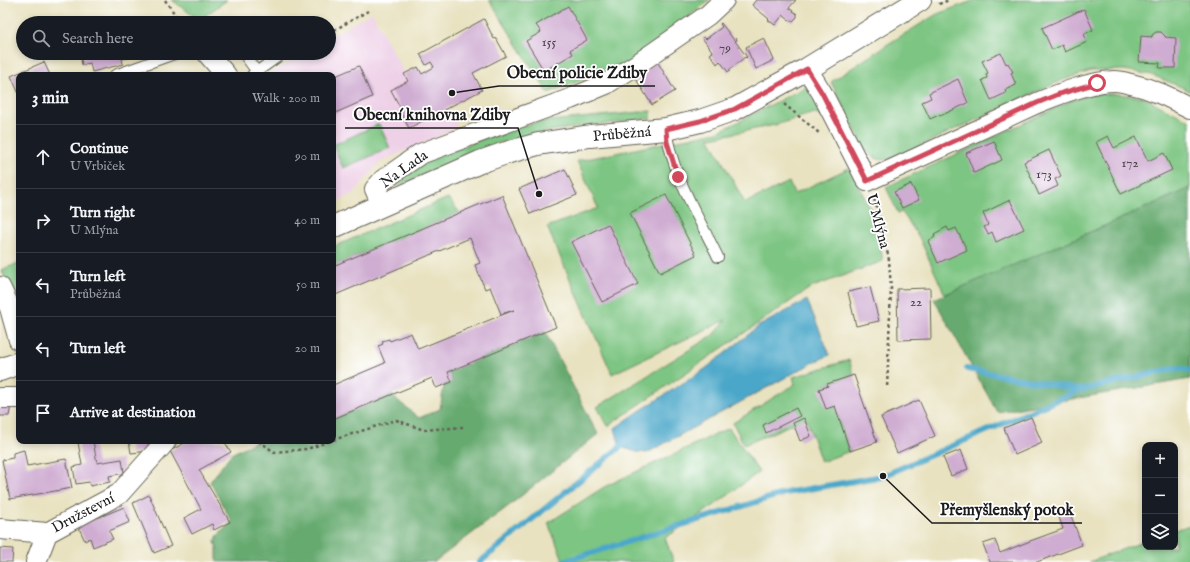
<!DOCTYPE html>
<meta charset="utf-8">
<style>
body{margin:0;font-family:"IM FELL English",serif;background:#242831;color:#f1f3f6}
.controls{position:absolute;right:12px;bottom:12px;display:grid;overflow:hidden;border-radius:8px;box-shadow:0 2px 6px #0003}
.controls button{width:36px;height:36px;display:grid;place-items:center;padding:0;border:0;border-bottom:1px solid #363941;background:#171b24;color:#f1f3f6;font:20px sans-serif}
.stop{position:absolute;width:12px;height:12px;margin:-9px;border:3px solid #d1495b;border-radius:50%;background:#fff}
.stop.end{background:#d1495b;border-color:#fff;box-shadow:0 1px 4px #0008}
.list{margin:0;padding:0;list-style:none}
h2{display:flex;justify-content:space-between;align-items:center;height:52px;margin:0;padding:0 16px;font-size:17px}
h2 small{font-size:13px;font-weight:400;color:#9ea1a6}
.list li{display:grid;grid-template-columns:26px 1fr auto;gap:12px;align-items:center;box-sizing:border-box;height:64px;padding:0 16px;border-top:1px solid #363941}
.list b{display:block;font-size:15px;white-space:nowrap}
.list p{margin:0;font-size:13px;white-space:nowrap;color:#9ea1a6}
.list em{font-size:13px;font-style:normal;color:#9ea1a6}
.icon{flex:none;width:22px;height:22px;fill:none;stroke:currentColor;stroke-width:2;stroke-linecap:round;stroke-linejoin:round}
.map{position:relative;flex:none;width:1190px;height:562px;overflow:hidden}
.search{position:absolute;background:#171b24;box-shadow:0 2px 6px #0003;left:16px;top:16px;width:320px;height:44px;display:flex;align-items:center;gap:10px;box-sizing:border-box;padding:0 14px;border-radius:22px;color:#9ea1a6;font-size:15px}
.panel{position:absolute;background:#171b24;box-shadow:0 2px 6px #0003;left:16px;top:72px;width:320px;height:372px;border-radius:8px}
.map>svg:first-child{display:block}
</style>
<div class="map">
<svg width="1190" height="562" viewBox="0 0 1190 562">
<rect width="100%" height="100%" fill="#fff"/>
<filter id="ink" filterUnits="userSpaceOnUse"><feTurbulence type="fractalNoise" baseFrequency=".025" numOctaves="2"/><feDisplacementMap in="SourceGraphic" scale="8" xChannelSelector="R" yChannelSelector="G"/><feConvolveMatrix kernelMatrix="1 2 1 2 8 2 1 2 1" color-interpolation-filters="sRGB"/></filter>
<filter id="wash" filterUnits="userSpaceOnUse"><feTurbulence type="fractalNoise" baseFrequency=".012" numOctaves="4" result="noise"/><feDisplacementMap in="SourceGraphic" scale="16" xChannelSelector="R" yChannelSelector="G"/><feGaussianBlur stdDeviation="0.9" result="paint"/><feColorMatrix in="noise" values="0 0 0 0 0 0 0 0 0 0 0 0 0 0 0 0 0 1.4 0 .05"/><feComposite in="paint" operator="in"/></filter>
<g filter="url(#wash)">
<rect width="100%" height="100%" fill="#e8e2c0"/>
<!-- built -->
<path fill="#eed0e7" d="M372,12l36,69 -17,9 10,19 -1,1 9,18 37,-19 12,18 -78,35 -27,32 -20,9v-128h-63v-1l35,-21h24v-15z"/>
<!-- green -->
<path fill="#7dc582" stroke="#4c704f" d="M172,0h55l-28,20z
M489,0h221l-80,62 -82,31z
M975,0h215v92l-4,-3 -34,-14 -28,-5 -33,1 -31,10 -169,78c-15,2 -15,0 -26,-10l-34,-67 57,-38 49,-30z
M807,86l17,32 -10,-5 -39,12 -64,13 -2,-1 36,66 44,-21 5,12 55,-26 26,49 8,44 -73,27 -202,138 -11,-19 116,-72 13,-15 -114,54 -65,-147 51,-19 -21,-47 140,-29 25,-12z
M1093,94h25l25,3 47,24v67l-81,36 -164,71 -26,-58 -17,-25 -4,1 -12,-26 185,-86z
M651,111v7l-102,13 -57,14 -95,41 -2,-2 2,-5 37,-21 73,-29 33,-7z
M379,124l11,24 -47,20 -10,-23z
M448,198l12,15 -127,53v-19z
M19,263v37l-18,-30z
M849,360l5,15 -27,9 1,2 -8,3 15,17 15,45 -29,11 -15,-44 -62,27 -11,-22 62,-39 -2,-7z
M729,428l30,44 -47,35 -47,31 9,24h-110l-16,-39 56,-36z
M1190,525v37h-101l56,-21v6h30v-17z"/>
<!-- forest -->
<path fill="#66aa70" stroke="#416346" d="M1190,188v191l-193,33 -63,-113 175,-75z
M545,332l53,102 -88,71 -76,57h-217v-14l-2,-6 3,-7 14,-13 -22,-40 21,-28 26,-13h76v-22l58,-24 28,23 21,-9 4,-24 8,-3 -4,-10z"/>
<!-- water -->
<path fill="#4ba7c9" stroke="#346272" d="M807,300l23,55 -14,6 -169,92 -10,-1 -17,-5 -5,-19 23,-16 67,-43 54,-43z"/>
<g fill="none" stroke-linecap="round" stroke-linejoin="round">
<!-- stream -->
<path stroke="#4ba7c9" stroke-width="6" d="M967,369l113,21
M480,562l140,-115 8,-4
M562,562l223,-69 98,-17 197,-86 96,-22 14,2"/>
</g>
<g id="blocks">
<!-- building -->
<path fill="#cfacd1" d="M756,0h40l-7,8 8,6v3l-4,4h-3l-7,-6 -8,10 -7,-5 1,-1 -17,-14z
M568,6l19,34 -17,10 3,4 -29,17 -18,-30 15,-9 -5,-7z
M1084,9l9,21 -9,4 3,8 -22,10 -3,-7 -10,5 -10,-22z
M484,19l10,20 2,-1 10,18 -33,17 9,17 -73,38 -10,-18 2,-1 -10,-19 17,-9 -4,-7 14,-7 4,7 12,-7 -3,-5 -5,3 -6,-11z
M721,23l13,17 2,-2 1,2 -2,1 12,16 -1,1 -1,-1 -16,13 1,1 -2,1 -8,-11 -3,3 -7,-10 3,-2 -11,-14 2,-1 2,2 16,-12 -2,-3z
M1156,32h5l4,4v1l11,1 -1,30h-16l1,-5 -21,-1 2,-26 11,1v-2z
M764,38l10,22 -18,9 -10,-22z
M87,53h11l1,2 7,-2h37l1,2 -22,4 1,5 -31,8 -2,-9 -8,2 -1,-6 7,-2z
M1001,53l5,11 2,-1 5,9 -2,1 5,12 -11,5 1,3 -15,7 -9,-20 5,-2 -1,-4 2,-1 -6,-12z
M657,61l18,30 -23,14 -18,-29z
M44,62l6,13h-31v19l-8,-18z
M359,66l13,31 -39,17v-37z
M958,79l10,24 -28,13 -1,-1 -9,4 -8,-17 9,-4 -2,-5z
M1108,136l6,12 22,-11 12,24 16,-8 8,17 -51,24 -25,-52z
M994,141l8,19 -28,13 -8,-20z
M1049,150l12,26 -6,3 3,7 -19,9 -15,-33z
M565,169l12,26 -47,19 -11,-25z
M911,184l8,16 -17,8 -8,-16z
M502,195l54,132 -108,45 4,10 -16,6 -4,-10 -99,41v-34l52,-22 -7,-17 5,-2 -1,-3 7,-2 1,2 21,-8 7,16 96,-39 -13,4 -11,-27 -5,2 -10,-24 5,-2 -10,-25 -137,58v-30z
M666,195l30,60 -36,18 -30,-60z
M1010,200l14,29 -28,13 -4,-10 -4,2 -4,-7 4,-2 -5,-12z
M608,224l30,60 -36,18 -31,-60z
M947,227l2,4 7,-3 11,22 -29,13 -10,-22 7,-4 -1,-3z
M870,287l9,34 -23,5 -8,-34z
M930,288l1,51 -33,1 -1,-51z
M854,375l23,67 -27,9 -15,-45 -9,3 -7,-20 9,-3 -1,-2z
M919,400l16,36 -38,17 -16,-36z
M0,405h11l-2,11h-9z
M796,408l4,8 -34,17 -3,-8z
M1031,417l11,26 -27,12 -11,-27z
M804,418l7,18 -11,5 -7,-18z
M84,441h9l4,22 25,-4 2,14 -15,3 1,6 -20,4 -1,-4 -13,2 -3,-17 9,-2 -4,-23z
M129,441h19l1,10 -18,2z
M188,441h36l7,11 -32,18 31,52 -16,8 -2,-6 -20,10 -8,-16 17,-9 -31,-58z
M24,450l3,16 39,-7 6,29 -62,11 -8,-39 11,-2v-5z
M961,450l7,19 -17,7 -8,-19z
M149,495l22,51 -17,7 -21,-50z
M124,507l6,15 -21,9 4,8 -20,8 -3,-9 -5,3 -7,-15z
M1070,513l12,32 -45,17h-47l-7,-18 12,-4 5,13 30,-12 33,-12 -4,-12z
M0,548l13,1 -1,13h-12z"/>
</g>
</g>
<g filter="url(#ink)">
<use href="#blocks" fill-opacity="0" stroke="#636155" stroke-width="1"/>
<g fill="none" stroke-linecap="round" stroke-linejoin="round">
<defs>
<path id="service" d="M246,57l11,15
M115,75l62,-22
M252,75l27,-19
M666,129c6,46 32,87 52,128"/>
<path id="minor" d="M207,53l19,22
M807,69l15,24 45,88 170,-78c22,-9 55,-22 78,-22 4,0 8,1 12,2 24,5 42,14 63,25
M382,205l-7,-16 8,-9 37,-26 150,-55 36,-15 30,-19 72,-50 16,-15
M0,287l10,21 9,32
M0,398h19
M0,529l47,4 72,-39 47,-53
M36,562l11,-29"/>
<path id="tertiary" d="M333,227l147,-65 26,-9 32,-9 52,-8 76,-7 34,-8 35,-12 72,-40 113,-69
M0,370l19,-7"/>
</defs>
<!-- service casing -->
<use href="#service" stroke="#636155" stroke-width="12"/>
<!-- minor casing -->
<use href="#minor" stroke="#636155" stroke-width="22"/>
<!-- tertiary casing -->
<use href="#tertiary" stroke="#636155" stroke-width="24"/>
<!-- path -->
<path stroke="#636155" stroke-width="2.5" stroke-dasharray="3 3" stroke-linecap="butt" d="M165,0l16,23
M939,4l10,-4
M329,33l39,-22
M784,104l35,29
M874,199l5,15 10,46 2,28 -4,101
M333,440l63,-20 28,10 39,-3
M259,441l15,11 33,-3 23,-8"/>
<!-- service -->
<use href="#service" stroke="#fff" stroke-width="10"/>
<!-- minor -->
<use href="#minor" stroke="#fff" stroke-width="20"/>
<!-- tertiary -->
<use href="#tertiary" stroke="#fff" stroke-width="22"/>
</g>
</g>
<g fill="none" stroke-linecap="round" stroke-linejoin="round" filter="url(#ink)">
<!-- route -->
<path stroke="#d1495b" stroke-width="5" d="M678,177l-11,-35 -1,-13 34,-8 35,-12 72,-40 15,24 45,88 170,-78 22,-9 38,-11"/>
</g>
<g text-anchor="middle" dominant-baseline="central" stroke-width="3.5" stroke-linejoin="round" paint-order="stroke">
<!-- number labels -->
<g font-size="13" fill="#494049">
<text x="549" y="42">155</text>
<text x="725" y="48">79</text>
<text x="1130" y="163">172</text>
<text x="1044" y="174">173</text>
<text x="916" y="302">22</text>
</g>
<!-- street labels -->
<g font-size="15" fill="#1c1c1c" stroke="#fff">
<text transform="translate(622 134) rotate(-5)">Průběžná</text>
<text transform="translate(404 169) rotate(-35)">Na Lada</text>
<text transform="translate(878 221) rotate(75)">U Mlýna</text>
<text transform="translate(83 513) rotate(-28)">Družstevní</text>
</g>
</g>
<!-- callouts -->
<path fill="none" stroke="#1c1c1c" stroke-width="1.5" d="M452 93L499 86H655M539 194L518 128H345M883 476L932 523H1082"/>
<g fill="#1c1c1c" stroke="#fff" stroke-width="1.5">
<circle cx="452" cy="93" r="4"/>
<circle cx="539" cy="194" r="4"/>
<circle cx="883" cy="476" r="4"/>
</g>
<g font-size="16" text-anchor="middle" font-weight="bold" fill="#1c1c1c" stroke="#fff" stroke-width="3.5" stroke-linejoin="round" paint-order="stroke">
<text x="577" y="78">Obecní policie Zdiby</text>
<text x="432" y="120">Obecní knihovna Zdiby</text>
<text x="1007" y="515">Přemyšlenský potok</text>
</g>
</svg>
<div class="controls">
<button>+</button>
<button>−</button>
<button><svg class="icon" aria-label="layers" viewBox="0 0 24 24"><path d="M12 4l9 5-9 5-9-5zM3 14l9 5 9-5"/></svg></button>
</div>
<div class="stop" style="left:1097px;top:83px"></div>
<div class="stop end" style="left:678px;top:177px"></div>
<div class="search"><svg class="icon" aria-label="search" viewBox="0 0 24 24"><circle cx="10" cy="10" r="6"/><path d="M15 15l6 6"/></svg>Search here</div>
<section class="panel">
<h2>3 min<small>Walk · 200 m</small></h2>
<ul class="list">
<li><svg class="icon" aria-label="ahead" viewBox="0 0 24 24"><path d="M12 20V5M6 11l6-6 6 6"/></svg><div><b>Continue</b><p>U Vrbiček</p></div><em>90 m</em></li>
<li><svg class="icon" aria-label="right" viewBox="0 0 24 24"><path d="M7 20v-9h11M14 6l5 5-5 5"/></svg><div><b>Turn right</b><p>U Mlýna</p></div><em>40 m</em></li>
<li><svg class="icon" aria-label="left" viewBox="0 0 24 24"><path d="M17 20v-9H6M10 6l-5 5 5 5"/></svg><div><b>Turn left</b><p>Průběžná</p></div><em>50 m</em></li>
<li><svg class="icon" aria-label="left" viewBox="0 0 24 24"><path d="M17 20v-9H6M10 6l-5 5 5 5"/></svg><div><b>Turn left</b></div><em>20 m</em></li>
<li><svg class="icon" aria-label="arrive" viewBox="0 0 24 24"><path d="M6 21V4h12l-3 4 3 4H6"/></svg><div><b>Arrive at destination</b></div></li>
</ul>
</section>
</div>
